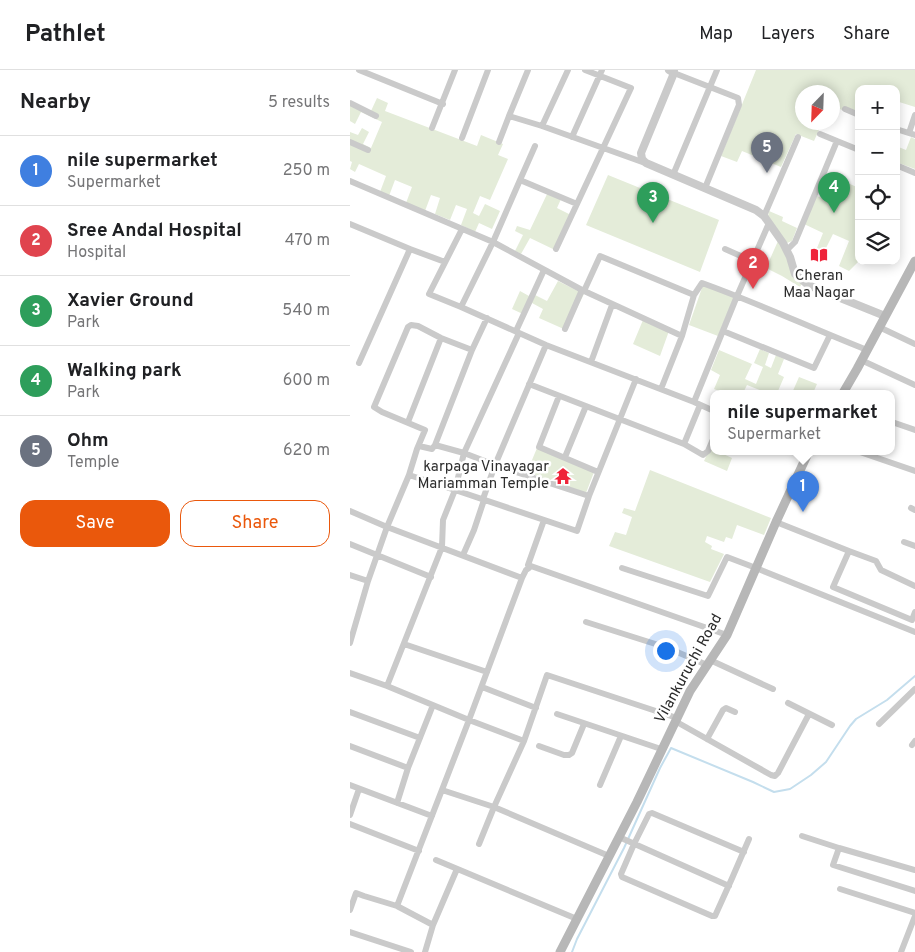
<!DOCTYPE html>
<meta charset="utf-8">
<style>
:root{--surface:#fff;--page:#f2f2f2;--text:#202124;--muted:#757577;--line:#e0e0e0;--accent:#ea580c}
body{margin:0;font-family:Overpass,sans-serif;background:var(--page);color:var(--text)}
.controls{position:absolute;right:15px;top:15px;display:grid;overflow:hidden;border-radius:10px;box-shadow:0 2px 12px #0003}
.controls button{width:45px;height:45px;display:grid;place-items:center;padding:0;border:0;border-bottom:1px solid var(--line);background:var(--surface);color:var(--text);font:25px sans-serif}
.compass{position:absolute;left:445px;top:15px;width:45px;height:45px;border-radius:50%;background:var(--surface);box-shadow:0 2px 12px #0003;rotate:203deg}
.you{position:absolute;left:315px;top:580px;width:18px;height:18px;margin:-12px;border:4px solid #fff;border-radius:50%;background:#1a73e8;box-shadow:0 0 0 8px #1a73e833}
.badge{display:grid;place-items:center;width:32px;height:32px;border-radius:50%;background:var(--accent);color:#fff;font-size:16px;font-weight:700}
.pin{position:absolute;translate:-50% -41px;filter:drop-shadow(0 1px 2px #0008)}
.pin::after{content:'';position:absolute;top:26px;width:18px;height:15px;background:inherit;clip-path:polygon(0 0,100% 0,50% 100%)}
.popup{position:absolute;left:360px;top:320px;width:185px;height:65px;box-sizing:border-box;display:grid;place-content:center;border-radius:10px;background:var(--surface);filter:drop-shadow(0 1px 4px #0005);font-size:16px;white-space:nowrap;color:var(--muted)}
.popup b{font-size:19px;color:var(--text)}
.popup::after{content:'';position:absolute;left:50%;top:100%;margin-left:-10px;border:10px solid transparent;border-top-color:var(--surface)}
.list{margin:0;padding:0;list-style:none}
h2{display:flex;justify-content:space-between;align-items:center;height:65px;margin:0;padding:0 20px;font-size:21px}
h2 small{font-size:16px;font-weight:400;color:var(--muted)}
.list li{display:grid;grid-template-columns:32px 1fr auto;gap:15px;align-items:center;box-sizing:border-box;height:70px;padding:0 20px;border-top:1px solid var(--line)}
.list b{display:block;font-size:19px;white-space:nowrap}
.list p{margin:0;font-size:16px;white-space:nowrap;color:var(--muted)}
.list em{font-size:16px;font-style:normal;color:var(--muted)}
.actions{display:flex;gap:10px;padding:15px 20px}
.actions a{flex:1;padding:11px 0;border:1px solid var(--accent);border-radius:15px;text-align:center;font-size:18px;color:var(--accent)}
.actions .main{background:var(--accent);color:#fff}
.icon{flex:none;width:28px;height:28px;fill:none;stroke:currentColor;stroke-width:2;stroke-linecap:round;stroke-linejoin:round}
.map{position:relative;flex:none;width:565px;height:882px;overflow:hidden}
header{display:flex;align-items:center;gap:30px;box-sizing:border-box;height:70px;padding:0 25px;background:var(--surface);border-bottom:1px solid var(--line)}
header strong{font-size:24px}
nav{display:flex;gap:28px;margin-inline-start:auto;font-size:18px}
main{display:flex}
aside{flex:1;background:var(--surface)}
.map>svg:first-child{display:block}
.green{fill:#e4ecd9}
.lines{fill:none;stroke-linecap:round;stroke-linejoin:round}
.stream{stroke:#c4deed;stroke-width:2}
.minor{stroke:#cacaca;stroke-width:6}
.tertiary{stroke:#cacaca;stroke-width:8}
.secondary{stroke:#b7b7b7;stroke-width:9}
.labels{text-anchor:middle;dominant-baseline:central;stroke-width:5;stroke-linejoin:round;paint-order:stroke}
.poi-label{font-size:15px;fill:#2d2d2d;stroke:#fff}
.street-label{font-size:15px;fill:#2d2d2d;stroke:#fff}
</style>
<header>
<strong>Pathlet</strong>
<nav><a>Map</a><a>Layers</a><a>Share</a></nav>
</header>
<main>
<aside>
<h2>Nearby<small>5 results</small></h2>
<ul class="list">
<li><span class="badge" style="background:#3f7fe0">1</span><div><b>nile supermarket</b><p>Supermarket</p></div><em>250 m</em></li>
<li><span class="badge" style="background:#e0444e">2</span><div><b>Sree Andal Hospital</b><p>Hospital</p></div><em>470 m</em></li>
<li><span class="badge" style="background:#2e9e5b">3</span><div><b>Xavier Ground</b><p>Park</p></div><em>540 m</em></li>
<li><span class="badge" style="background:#2e9e5b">4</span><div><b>Walking park</b><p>Park</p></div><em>600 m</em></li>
<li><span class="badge" style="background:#6b7280">5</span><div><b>Ohm</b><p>Temple</p></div><em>620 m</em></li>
</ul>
<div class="actions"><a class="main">Save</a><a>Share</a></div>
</aside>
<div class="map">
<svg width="565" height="882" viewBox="0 0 565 882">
<rect width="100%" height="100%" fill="#fff"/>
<path class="green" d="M406,0H565V37L546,31V19H509V42L492,40L483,36L482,22H452V52L472,53L464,71L446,64L431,97L392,81L387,92L371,86Z
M27,28L38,33L35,41L127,76L131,65L153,74L148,85L158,89L140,130L130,126L123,143L129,146L135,134L150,141L142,159L129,153L125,162L111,155L117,139L106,135L100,150L85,144L90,128L81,125L75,141L56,133L62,117L45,110L39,126L30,122L36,106L9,94L5,102L0,99L2,92L0,91V62L8,65L12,58L19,62L13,74L21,78L32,52L11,42L5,54L0,51V31L21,41Z
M561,67L565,69V99L546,92V76L556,80Z
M475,103L509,118V164L507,168L509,169V191L499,201L489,196L499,171L483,164L474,182L467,178L473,163L454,154L467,126L485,134L493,116L473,107Z
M258,105L369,150L350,202L236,155Z
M198,122L211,129L207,138L221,145L205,180L180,168L171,184L165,181L173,165L165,161L167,156L180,160Z
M419,141L433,147L432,151L447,158L442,171L437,173L418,146Z
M428,171L452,213L450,217L432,206L416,198Z
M208,211L234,224L216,260L189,248L193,239L182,233L175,245L162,239L170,221L179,226L181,223L197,231Z
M353,215L384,227L368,266L339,255Z
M293,250L319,261L310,286L283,274Z
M410,279L419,283L415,295L421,298L426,285L434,289L428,304L434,307L428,321L434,323H417L397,315L393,323H374L364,319L370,305L361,300L369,280L402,294L395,309L406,314L413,297L404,293Z
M449,307L467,314L463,323H442Z
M187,378L244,402L236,423L177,402Z
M360,378L382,388L377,401L354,391Z
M300,400L421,448L414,465L387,455L382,469L376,467L374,472L357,466L355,472L362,476L361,479L374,484L360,512L259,476L265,462L276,465L282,447L272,443L274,438L285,441Z"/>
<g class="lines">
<path class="stream" d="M222,882L227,869L274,778L310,698L321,678L403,712L424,722L440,719L461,705L476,692L500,656L506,649L537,630L565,606"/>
<path class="minor" d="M9,0L93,34
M325,0L324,3L388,28L389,35L355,118
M0,33L26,46
M495,39L509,45
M159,46L178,0
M192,56L218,0
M82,58L105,0
M546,59L565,65
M559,63L565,45
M470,64L487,71
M222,67L252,0
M112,68L138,0
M0,72L18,80
M149,72L159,46L192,56L295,93
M546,95L565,103
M323,105L367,0
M170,110L185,76
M0,111L143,172L232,220L332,266
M227,134L170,110L143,172L111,237L196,275L344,332L364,341
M414,146L448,67
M0,154L60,179L9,293
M60,179L95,192
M206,179L281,18L235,0
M375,179L402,191
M437,180L445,172L487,71L509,80
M234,221L250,186L344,225
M111,237L79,224L112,159
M137,248L122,280L85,375L114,383L145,395L239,426
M529,257L565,274
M215,259L232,220
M166,261L194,200
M373,261L464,298L480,265
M169,263L114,383L105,420L227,461L239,426L286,309
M511,290L565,315
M241,292L262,235
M179,314L334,374L350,335
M311,319L332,266L344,225L352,213C408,233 461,258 517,280
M209,326L189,377L248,402
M344,332L387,226L419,153
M58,352L91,268
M542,352L565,360
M334,374L353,385L358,381L364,367
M69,376L82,379L85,375
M507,381L565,401
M215,387L236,336
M59,405L67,379L75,360L32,342L24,337L58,257L61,255L68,256L91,268L122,280
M133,429L145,395L196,275
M561,438L565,440
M0,441L37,457L172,508L119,650L47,836L14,826L6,823L0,840
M426,452L499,481L483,517L562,550L565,542
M554,472L565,476
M0,474L81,507
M499,481L526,491L531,500L565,516
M113,485L124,460L134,430
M178,495L194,450
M272,498L358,526L377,487L406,498L565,562
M0,505L18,511
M172,508L176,500L179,498L178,495L377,565
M236,552L318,578L357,595
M0,573L18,511L37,457L59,405L105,420L93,450L92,477L37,616
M54,574L137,602
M360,590L423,619
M0,603L37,616L119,650L174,671L197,605L327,648
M132,617L186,638
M438,633L482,655
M0,642L70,668
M207,644L311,679
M325,651L421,705L425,706L428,703L459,644
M529,654L565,619
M357,669L373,640L376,638L385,642
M562,675L565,671
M0,676L58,698
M189,676L214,685H219L222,683L234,654
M0,715L82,746
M250,715L271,666
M92,720L144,737L259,786
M47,733L58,698L83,635
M0,745L9,719
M0,754L69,781
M452,766L489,778L565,800
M269,767L379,816
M129,774L144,737L174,671
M489,778L483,795L565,821
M394,782L302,743L299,744L284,774L271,804L272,807L362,846H365C377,820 388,795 399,769
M86,790L227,849
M490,819L565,843
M47,836L83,855L75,882
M83,855L107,799
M0,862L61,882
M551,882L565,846"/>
<path class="tertiary" d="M319,0L324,3L291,83L292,89L296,93L406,140L414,146L433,173L440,187L445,204L458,215L535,246"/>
<path class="secondary" d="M493,323L507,299L565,191
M210,882L287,732L340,621L377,565L426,452L459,381"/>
</g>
<defs>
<g id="library-bare" transform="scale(1.35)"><path d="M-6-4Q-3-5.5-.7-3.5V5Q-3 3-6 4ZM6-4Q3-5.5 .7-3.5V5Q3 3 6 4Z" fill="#ef243a" stroke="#fff" stroke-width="2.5" paint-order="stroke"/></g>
<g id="temple-bare" transform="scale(1.35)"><path d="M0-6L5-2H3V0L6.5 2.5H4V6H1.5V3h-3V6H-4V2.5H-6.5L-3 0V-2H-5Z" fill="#ef243a" stroke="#fff" stroke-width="2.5" paint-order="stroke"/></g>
</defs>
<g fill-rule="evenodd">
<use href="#library-bare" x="469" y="185"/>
<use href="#temple-bare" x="213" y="406"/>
</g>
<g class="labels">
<g class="poi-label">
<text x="469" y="206">Cheran<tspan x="469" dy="17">Maa Nagar</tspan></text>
<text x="199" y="397" text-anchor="end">karpaga Vinayagar<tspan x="199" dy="17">Mariamman Temple</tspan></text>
</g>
<g class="street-label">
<text transform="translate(339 599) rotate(-61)">Vilankuruchi Road</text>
</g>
</g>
</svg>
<div class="controls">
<button>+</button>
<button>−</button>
<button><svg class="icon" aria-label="locate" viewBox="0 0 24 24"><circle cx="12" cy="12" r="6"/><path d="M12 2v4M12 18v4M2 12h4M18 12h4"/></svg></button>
<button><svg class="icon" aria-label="layers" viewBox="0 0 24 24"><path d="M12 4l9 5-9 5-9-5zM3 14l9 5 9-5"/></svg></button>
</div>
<svg class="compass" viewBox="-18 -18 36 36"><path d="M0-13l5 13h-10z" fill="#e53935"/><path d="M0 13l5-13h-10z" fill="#757577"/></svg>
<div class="you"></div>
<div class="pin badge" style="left:453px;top:442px;background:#3f7fe0">1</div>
<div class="popup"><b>nile supermarket</b>Supermarket</div>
<div class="pin badge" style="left:403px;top:219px;background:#e0444e">2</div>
<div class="pin badge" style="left:303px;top:153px;background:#2e9e5b">3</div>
<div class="pin badge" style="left:484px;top:143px;background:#2e9e5b">4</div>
<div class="pin badge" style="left:417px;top:103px;background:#6b7280">5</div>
</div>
</main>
